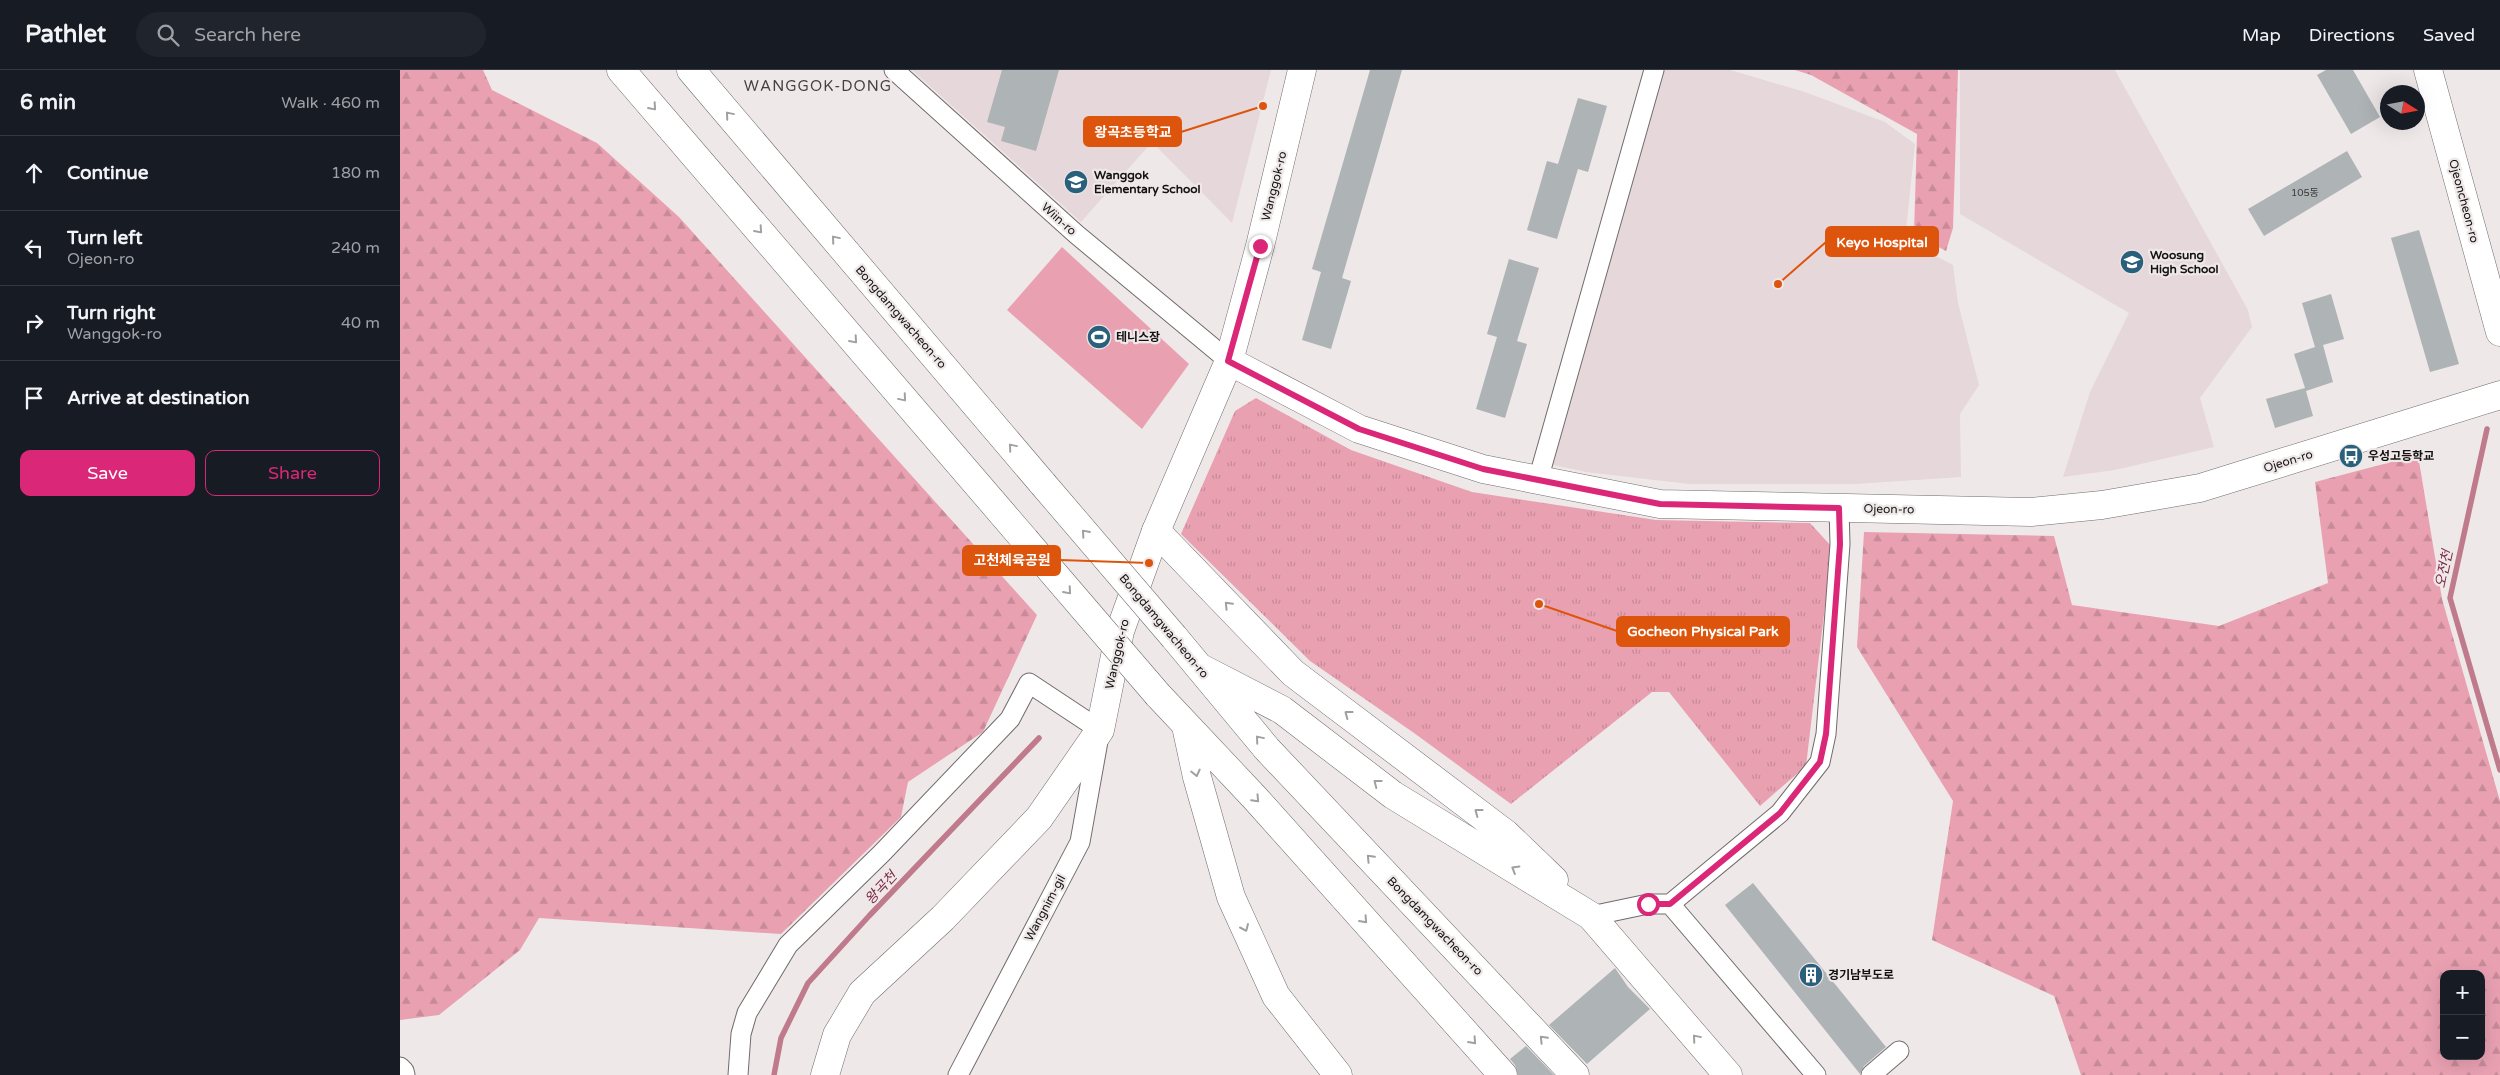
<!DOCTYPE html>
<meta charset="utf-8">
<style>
:root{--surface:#171b24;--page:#20242c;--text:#f1f3f6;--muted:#9ea1a6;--line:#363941;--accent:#db2777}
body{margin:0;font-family:"Varela Round","Noto Sans KR",sans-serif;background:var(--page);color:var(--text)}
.controls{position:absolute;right:15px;bottom:15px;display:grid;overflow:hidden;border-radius:10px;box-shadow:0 5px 20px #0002}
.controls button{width:45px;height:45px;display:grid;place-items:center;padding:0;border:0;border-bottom:1px solid var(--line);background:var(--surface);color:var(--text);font:25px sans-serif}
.compass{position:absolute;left:1980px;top:15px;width:45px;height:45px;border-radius:50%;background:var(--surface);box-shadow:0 5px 20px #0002;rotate:101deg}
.stop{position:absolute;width:15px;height:15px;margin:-11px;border:4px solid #db2777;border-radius:50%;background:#fff}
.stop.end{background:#db2777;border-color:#fff;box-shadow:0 1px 5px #0008}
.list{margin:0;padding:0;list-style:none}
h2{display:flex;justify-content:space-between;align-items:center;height:65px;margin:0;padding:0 20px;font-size:21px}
h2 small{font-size:16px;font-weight:400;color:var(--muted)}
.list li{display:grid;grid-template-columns:32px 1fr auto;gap:15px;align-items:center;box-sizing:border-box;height:75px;padding:0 20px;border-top:1px solid var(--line)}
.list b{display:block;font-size:19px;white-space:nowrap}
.list p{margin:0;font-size:16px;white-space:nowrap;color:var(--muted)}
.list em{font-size:16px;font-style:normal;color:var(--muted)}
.actions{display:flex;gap:10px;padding:15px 20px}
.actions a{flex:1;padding:11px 0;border:1px solid var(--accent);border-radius:10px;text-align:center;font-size:18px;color:var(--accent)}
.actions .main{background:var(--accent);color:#fff}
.icon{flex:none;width:28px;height:28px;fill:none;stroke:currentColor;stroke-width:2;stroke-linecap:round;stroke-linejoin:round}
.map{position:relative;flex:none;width:2100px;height:1005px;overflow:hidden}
header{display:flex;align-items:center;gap:30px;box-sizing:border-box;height:70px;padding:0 25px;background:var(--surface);border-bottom:1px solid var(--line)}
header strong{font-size:24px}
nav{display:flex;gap:28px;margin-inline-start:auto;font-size:18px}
.search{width:350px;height:45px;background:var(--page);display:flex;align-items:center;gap:12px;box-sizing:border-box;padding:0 18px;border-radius:28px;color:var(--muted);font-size:19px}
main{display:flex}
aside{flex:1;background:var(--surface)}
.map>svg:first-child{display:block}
.built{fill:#e5d7da}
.green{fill:#e9a1b2}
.forest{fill:url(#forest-firs);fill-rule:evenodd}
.park{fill:url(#park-tufts)}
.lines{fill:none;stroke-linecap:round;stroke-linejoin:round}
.stream{stroke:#bf7a8b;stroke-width:5.5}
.building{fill:#aeb3b6}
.street-casing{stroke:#716b6c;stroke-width:21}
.secondary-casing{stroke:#716b6c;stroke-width:29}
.highway-casing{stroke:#716b6c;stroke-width:29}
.street{stroke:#fff;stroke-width:19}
.secondary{stroke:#fff;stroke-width:28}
.highway{stroke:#fff;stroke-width:28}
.highway-bridge-casing{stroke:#716b6c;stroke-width:29;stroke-linecap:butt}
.highway-bridge{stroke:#fff;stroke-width:28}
.oneway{stroke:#a1a0a0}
.route{stroke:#db2777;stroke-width:6}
.labels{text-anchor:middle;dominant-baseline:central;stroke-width:4.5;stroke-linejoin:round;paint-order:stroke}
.number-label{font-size:10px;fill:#3a3a3b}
.poi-label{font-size:12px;font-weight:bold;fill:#141212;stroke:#efe8e9;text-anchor:start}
.street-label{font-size:12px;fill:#141212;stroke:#efe8e9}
.water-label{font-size:14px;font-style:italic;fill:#7d2945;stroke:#efe8e9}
.quarter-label{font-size:15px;letter-spacing:1px;fill:#454041;stroke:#efe8e9}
.leader{fill:none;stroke:#dd550c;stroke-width:2}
.callout-dot{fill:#dd550c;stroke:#efe8e9;stroke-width:2}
.callout{fill:#dd550c;stroke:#dd550c;stroke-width:2}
.callout-label{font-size:14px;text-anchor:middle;font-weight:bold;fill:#fff}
</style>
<header>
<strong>Pathlet</strong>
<div class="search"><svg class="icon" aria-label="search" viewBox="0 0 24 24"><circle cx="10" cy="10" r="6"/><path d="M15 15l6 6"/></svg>Search here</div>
<nav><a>Map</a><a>Directions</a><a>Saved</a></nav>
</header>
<main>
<aside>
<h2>6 min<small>Walk · 460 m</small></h2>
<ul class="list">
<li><svg class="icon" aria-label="ahead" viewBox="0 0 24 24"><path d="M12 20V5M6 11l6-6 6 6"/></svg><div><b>Continue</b></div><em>180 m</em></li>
<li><svg class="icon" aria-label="left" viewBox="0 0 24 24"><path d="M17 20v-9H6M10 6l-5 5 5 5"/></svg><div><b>Turn left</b><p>Ojeon-ro</p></div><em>240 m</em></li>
<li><svg class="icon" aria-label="right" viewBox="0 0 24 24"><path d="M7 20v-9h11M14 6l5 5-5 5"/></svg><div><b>Turn right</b><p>Wanggok-ro</p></div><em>40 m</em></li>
<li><svg class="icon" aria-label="arrive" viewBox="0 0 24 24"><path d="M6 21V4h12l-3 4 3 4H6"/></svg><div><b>Arrive at destination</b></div></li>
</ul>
<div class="actions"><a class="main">Save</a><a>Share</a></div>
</aside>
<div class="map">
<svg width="2100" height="1005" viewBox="0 0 2100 1005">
<defs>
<pattern id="forest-firs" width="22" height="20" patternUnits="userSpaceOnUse" patternTransform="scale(1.25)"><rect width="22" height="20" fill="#e9a1b2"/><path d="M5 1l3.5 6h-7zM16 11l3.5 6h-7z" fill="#c78a98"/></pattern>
<pattern id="park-tufts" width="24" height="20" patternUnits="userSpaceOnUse" patternTransform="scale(1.25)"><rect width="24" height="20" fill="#e9a1b2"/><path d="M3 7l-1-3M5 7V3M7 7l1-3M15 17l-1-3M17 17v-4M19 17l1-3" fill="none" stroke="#c78a98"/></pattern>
</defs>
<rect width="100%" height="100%" fill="#efe8e9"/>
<path class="built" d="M512,0H871L832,153L752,72L681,152Z
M1260,0H1330L1405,22L1485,52L1515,74L1505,170L1553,195L1558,233L1579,315L1560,344L1561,407L1456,414H1289L1186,402L1149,394Z
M1560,0H1715L1848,240L1852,257L1800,328L1814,377L1715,400L1663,407L1690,322L1729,243L1560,144Z"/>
<path class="green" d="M662,177L789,294L742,359L607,240Z"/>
<path class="forest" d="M0,0H83L92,20L197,73L279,147L637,545L583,662L508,712L501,747L381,864L139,848L120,880L39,945L0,950Z
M1395,0H1558L1553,158L1546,181L1514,164L1517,64L1411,5Z
M2018,385L2042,529L2100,731V1005H1681L1654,926L1532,870L1553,731L1457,577L1464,462L1654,466L1672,535L1819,556L1928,513L1915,412ZM2044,904H2081V986H2044Z"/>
<path class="park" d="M856,328L951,380L1072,422L1256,450L1410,453L1432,477L1406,696L1360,736L1269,622H1252L1111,734L1014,663L910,591L781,464L835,341Z"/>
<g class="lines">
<path class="stream" d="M2087,359L2050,528L2100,700
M374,1005L381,968L408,913L469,846L639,668"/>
</g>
<path class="building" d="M602,0H659L636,81L601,71L605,57L587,52Z
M970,0H1002L942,208L951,211L931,279L902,270L921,202L912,199Z
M1926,0H1953L1980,47L1951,64L1917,5Z
M1178,28L1207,36L1188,102L1178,99L1157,169L1127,160L1147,91L1158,94Z
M1947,81L1962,107L1864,166L1848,139Z
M2019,160L2059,294L2030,302L1991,168Z
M1109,189L1139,198L1117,271L1127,274L1105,348L1076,339L1097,267L1087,264Z
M1931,224L1944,269L1923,275L1933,312L1906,321L1913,346L1875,358L1866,329L1905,318L1894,284L1915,277L1902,233Z
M1353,813L1486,977L1464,996L1460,1004L1325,835Z
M1215,898L1228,917L1250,939L1187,994L1149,955Z
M1126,976L1154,1005H1118L1115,995L1110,989Z"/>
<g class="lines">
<g class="street-casing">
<path id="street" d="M494,0L676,164L829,291
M1138,410L1254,0
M1270,834L1380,743L1420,692L1426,664L1440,474L1439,438
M1191,846L1248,834H1270L1416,1005
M0,997L4,1001L5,1005
M338,1005L341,964L347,943L388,875L482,783L610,649L629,613L700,660L680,772L558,1005
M1471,1005L1499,981"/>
</g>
<g class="secondary-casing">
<path id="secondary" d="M2028,0L2100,262
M829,291L959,359L1083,399L1260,434L1631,442L1702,435L1800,418L2100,325
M425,1005L437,965L462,923L543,848L639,748L700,660L720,561L756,461L829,291L860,176L902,0"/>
</g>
<g class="highway-casing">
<path id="highway" d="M221,0L625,470
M291,0L643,414
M756,461L893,603L1106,764L1154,810
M774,567L867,679L1175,1005
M799,597L882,640L993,725L1191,846L1328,1005
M758,625L855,728L1103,1005
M786,656L797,707L831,827L876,926L938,1005"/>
</g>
<use href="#street" class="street"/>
<use href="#secondary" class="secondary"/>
<use href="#highway" class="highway"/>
<g class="highway-bridge-casing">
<path id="highway-bridge" d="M643,414L774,567
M625,470L758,625"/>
</g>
<use href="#highway-bridge" class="highway-bridge"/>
</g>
<defs><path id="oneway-chevron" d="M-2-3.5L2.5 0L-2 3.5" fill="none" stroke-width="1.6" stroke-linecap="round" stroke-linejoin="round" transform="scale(1.25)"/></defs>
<g class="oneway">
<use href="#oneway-chevron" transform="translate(253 37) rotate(49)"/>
<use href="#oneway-chevron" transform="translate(329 45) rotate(-130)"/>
<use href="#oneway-chevron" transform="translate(359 160) rotate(49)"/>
<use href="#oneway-chevron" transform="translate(435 169) rotate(-130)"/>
<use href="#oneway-chevron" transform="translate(454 270) rotate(49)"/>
<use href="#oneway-chevron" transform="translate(503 328) rotate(50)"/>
<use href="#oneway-chevron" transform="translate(612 377) rotate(-130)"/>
<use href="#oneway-chevron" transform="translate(685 463) rotate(-131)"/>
<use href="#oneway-chevron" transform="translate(668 521) rotate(49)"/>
<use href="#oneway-chevron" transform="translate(828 535) rotate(-134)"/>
<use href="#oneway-chevron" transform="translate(948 644) rotate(-143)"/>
<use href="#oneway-chevron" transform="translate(859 669) rotate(-130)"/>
<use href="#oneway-chevron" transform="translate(796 703) rotate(77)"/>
<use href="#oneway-chevron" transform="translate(977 713) rotate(-142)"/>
<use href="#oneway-chevron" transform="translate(856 729) rotate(47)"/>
<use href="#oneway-chevron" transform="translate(1078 742) rotate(-143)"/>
<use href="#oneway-chevron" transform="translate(970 788) rotate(-134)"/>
<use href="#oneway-chevron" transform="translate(1115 799) rotate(-149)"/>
<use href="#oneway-chevron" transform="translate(964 850) rotate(48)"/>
<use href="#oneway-chevron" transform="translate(845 858) rotate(66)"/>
<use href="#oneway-chevron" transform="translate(1296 968) rotate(-130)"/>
<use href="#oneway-chevron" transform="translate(1143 969) rotate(-134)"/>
<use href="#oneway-chevron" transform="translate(1073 971) rotate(48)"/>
</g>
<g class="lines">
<path class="route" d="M860,176L828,291L959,359L1083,399L1260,434L1439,438L1440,474L1426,664L1420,692L1380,743L1270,834H1248"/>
</g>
<defs>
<g id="school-disc" transform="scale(1.25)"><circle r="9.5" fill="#2a607b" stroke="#efe8e9"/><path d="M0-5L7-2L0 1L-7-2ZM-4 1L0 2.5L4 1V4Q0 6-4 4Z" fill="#fff"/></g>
<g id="stadium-disc" transform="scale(1.25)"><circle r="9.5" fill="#2a607b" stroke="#efe8e9"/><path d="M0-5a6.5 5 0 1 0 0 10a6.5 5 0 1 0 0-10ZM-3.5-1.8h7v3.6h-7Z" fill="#fff"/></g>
<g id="bus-disc" transform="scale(1.25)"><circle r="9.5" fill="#2a607b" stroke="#efe8e9"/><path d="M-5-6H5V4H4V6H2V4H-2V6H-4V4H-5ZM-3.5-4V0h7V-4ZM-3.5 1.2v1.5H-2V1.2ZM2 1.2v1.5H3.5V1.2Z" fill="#fff"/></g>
<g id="building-disc" transform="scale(1.25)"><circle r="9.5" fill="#2a607b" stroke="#efe8e9"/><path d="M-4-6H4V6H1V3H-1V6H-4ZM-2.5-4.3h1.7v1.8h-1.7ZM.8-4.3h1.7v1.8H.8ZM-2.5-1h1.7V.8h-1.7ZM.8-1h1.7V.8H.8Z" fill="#fff"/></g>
</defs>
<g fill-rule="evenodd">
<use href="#school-disc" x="676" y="112"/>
<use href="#school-disc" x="1732" y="192"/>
<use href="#stadium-disc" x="699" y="267"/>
<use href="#bus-disc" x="1951" y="386"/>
<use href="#building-disc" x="1411" y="905"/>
</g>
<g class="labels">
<g class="number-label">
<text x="1905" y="123">105동</text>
</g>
<g class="poi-label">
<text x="694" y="105">Wanggok<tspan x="694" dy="14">Elementary School</tspan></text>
<text x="1750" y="185">Woosung<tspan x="1750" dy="14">High School</tspan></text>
<text x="716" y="267">테니스장</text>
<text x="1968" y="386">우성고등학교</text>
<text x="1428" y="905">경기남부도로</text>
</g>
<g class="street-label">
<text transform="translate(874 116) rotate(-76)">Wanggok-ro</text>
<text transform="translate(2064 131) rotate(75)">Ojeoncheon-ro</text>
<text transform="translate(659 149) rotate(42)">Wiin-ro</text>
<text transform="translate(501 247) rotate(49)">Bongdamgwacheon-ro</text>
<text transform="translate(1888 391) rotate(-17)">Ojeon-ro</text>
<text transform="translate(1489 439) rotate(1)">Ojeon-ro</text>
<text transform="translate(764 556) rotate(50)">Bongdamgwacheon-ro</text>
<text transform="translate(717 584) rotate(-77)">Wanggok-ro</text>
<text transform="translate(645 838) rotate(-62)">Wangnim-gil</text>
<text transform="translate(1035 856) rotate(46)">Bongdamgwacheon-ro</text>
</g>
<g class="water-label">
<text transform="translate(2044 499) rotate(-78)">오전천</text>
<text transform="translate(481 818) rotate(-47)">왕곡천</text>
</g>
<g class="quarter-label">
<text x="418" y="16">WANGGOK-DONG</text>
</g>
</g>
<path class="leader" d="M863 36L781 62M1378 214L1426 172M749 493L660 490M1139 534L1217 561"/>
<g class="callout-dot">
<circle cx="863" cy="36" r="5"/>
<circle cx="1378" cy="214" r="5"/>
<circle cx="749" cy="493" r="5"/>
<circle cx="1139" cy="534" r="5"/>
</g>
<g class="callout">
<rect x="684" y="47" width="97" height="29" rx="5"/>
<rect x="1426" y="157" width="112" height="29" rx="5"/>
<rect x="563" y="476" width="97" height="29" rx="5"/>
<rect x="1217" y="547" width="172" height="29" rx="5"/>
</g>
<g class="callout-label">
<text x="733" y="67">왕곡초등학교</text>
<text x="1482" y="177">Keyo Hospital</text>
<text x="612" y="495">고천체육공원</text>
<text x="1303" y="566">Gocheon Physical Park</text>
</g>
</svg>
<div class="controls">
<button>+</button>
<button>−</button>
</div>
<svg class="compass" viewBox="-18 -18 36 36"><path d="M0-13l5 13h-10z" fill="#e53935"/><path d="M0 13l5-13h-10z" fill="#9ea1a6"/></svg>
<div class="stop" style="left:1248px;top:834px"></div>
<div class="stop end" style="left:860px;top:176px"></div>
</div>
</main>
